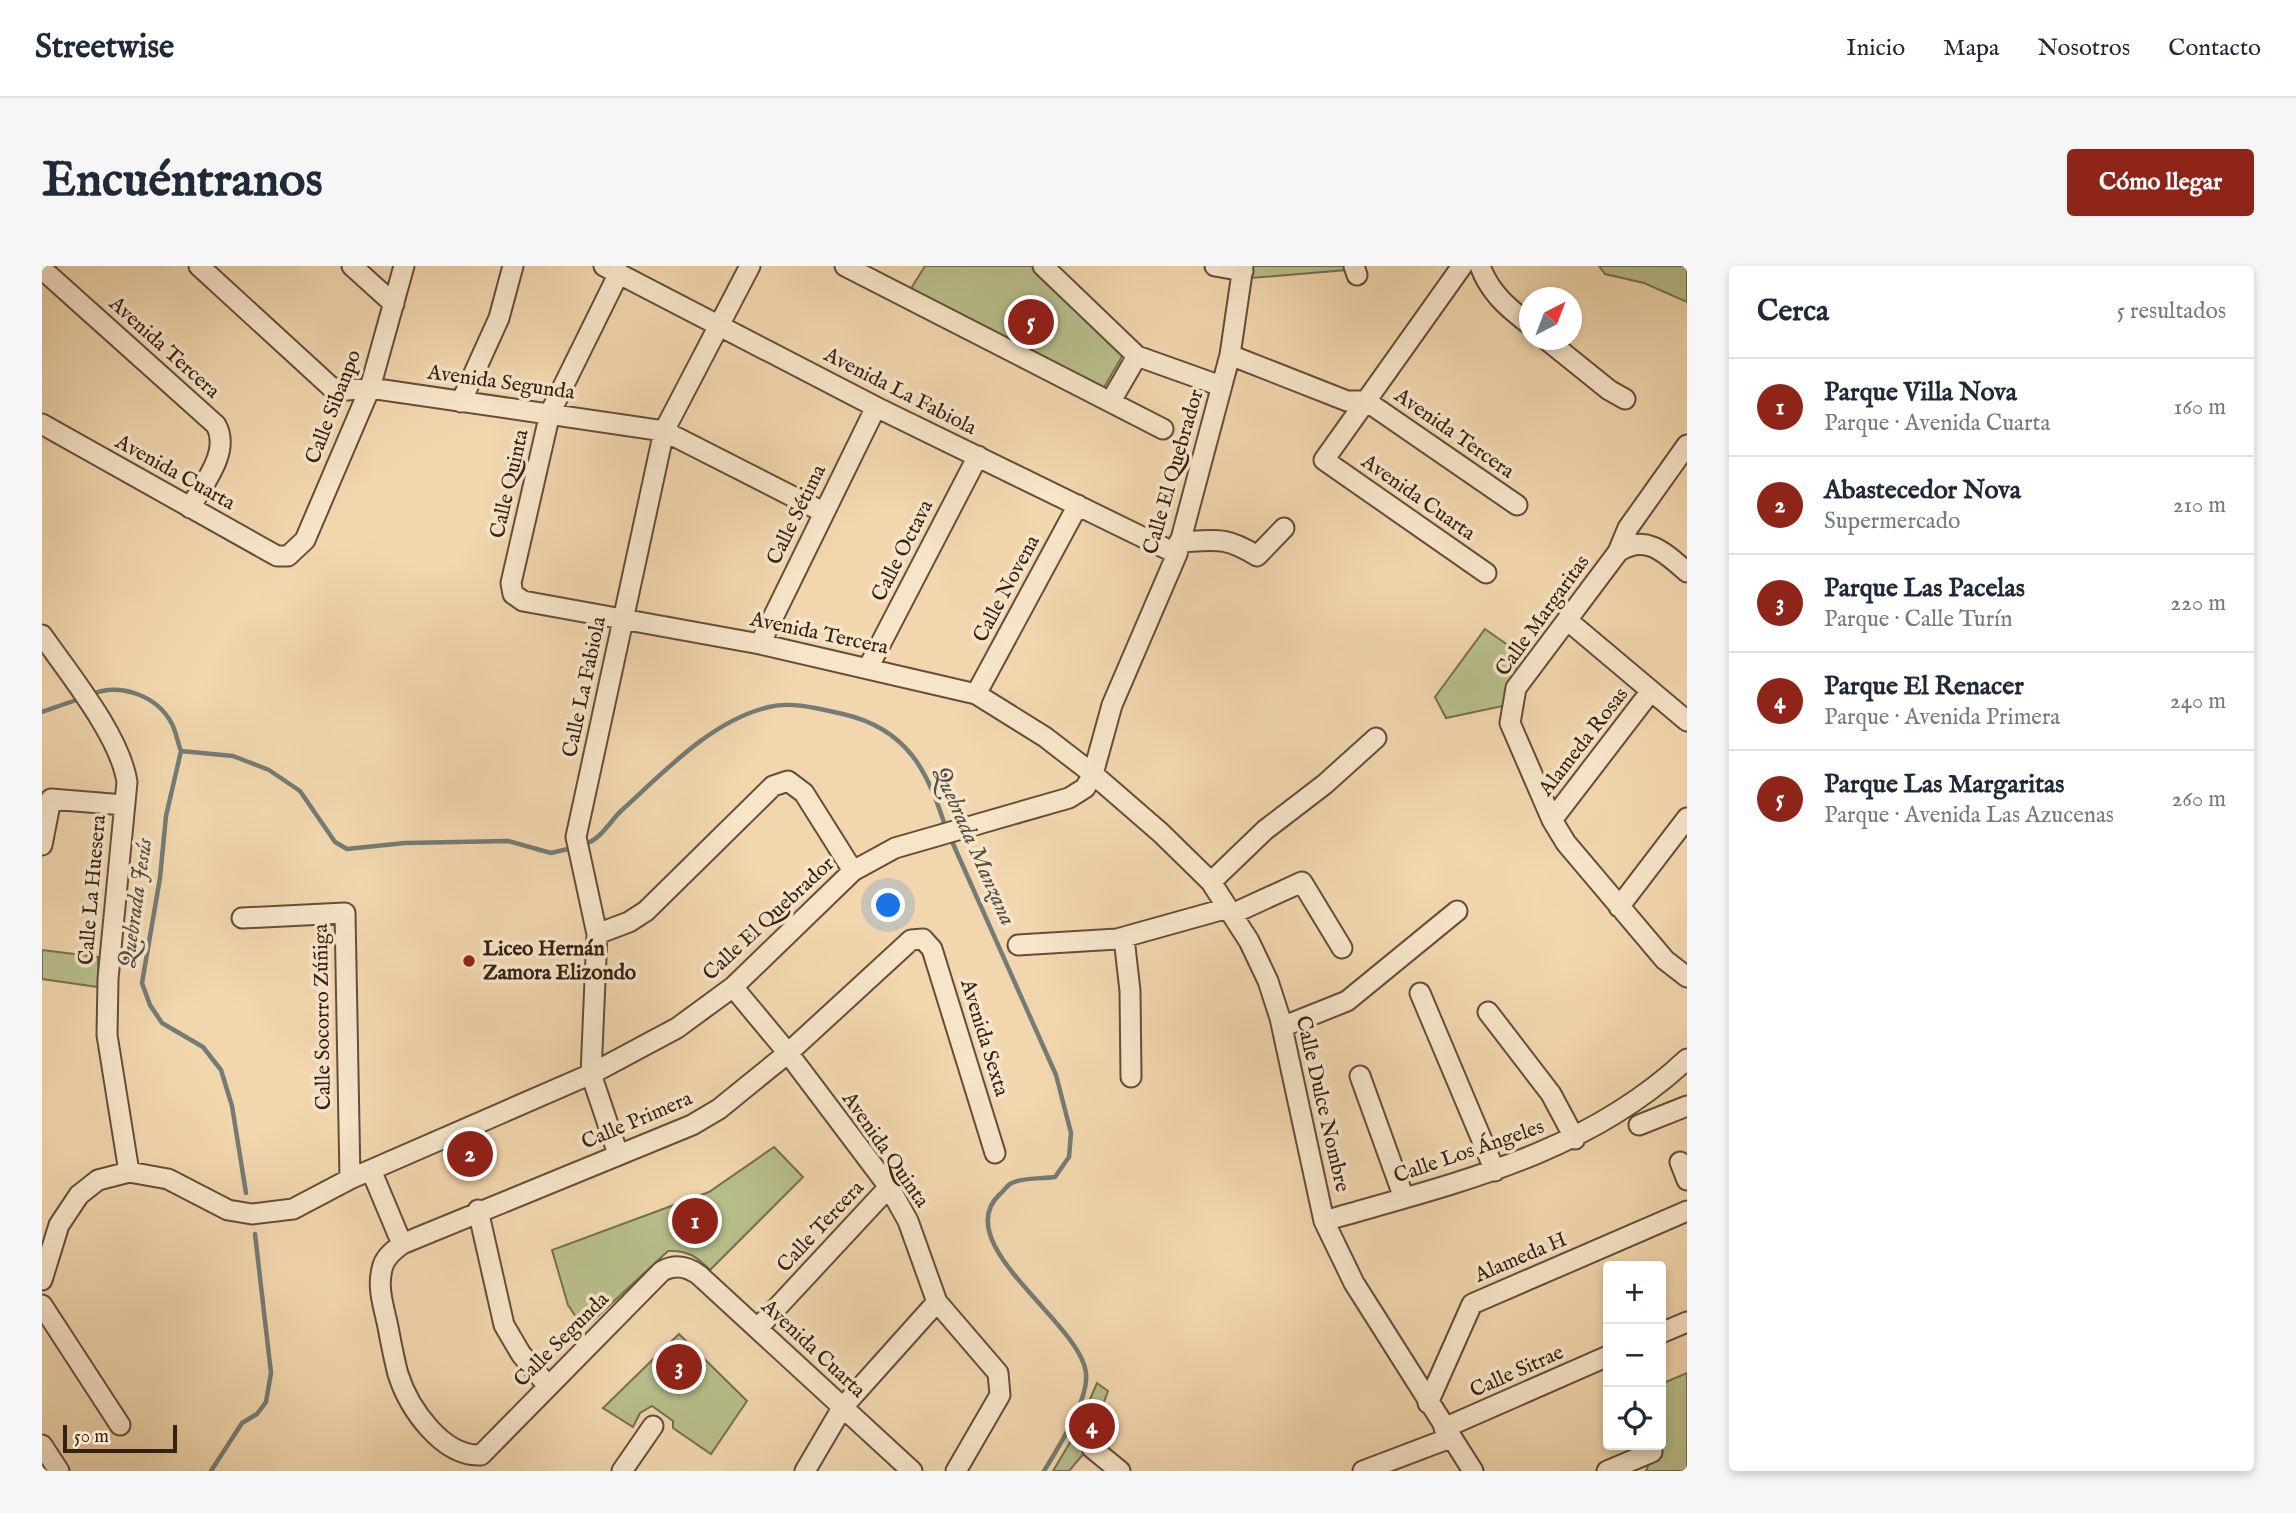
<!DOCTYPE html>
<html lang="es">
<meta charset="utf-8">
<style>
:root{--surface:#fff;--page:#f6f6f7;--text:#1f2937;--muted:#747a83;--line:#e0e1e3;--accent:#8f2418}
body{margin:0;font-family:"IM FELL English",serif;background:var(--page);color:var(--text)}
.controls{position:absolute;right:21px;bottom:21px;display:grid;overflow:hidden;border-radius:7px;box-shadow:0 4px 10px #0003}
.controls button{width:63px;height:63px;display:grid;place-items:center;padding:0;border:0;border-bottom:2px solid var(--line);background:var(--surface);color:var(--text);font:35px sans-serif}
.compass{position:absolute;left:1477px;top:21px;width:63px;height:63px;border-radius:50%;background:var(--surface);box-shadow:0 4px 10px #0003;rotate:42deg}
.scale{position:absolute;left:21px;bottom:18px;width:114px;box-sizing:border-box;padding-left:7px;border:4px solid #352115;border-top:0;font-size:19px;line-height:24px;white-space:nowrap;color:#352115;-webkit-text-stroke:5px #f7e5ca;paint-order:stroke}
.you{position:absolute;left:847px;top:640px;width:24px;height:24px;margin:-18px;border:5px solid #fff;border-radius:50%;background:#1a73e8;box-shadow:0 0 0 10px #1a73e833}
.badge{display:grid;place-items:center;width:46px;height:46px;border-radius:50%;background:var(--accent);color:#fff;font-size:23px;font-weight:700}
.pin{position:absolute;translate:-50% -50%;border:4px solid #fff;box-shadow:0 2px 7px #0006}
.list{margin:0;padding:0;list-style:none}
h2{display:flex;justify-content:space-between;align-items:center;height:91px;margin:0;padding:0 28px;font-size:30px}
h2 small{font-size:23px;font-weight:400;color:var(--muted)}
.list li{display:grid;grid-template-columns:46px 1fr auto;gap:21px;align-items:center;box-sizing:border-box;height:98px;padding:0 28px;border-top:2px solid var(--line)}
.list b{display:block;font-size:26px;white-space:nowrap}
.list p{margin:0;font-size:23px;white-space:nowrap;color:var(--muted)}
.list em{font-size:23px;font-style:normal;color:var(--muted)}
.icon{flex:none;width:38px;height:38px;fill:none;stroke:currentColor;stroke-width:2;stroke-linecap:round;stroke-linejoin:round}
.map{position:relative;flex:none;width:1645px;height:1205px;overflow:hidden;border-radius:7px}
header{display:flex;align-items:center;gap:42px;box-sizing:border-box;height:98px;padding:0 35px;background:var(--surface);border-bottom:2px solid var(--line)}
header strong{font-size:33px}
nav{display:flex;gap:38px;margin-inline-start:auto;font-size:24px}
.intro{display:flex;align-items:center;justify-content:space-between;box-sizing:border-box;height:168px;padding:0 42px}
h1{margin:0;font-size:49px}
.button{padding:18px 32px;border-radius:7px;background:var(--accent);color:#fff;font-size:24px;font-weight:700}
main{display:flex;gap:42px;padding:0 42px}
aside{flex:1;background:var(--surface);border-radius:7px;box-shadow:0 4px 10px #0003}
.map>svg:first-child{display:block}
.green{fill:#b8bf8c;stroke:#767050;stroke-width:2}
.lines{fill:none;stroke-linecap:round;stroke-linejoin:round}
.stream{stroke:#757b76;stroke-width:4.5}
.minor-casing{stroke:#644e3b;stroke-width:23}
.minor{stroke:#f7e5ca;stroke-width:19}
.poi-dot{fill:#8f2418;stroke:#f7e5ca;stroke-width:2.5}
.labels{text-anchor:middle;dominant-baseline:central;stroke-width:7;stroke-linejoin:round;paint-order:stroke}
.street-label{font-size:21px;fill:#352115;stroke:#f7e5ca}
.poi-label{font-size:21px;font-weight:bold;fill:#352115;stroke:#f7e5ca;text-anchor:start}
.water-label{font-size:23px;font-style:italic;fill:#554e45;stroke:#f7e5ca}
</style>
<header>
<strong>Streetwise</strong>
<nav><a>Inicio</a><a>Mapa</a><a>Nosotros</a><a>Contacto</a></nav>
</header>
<div class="intro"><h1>Encuéntranos</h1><a class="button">Cómo llegar</a></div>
<main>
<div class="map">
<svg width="1645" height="1205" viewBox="0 0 1645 1205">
<rect width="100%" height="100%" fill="#f2d7ae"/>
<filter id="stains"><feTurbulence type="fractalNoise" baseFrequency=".00286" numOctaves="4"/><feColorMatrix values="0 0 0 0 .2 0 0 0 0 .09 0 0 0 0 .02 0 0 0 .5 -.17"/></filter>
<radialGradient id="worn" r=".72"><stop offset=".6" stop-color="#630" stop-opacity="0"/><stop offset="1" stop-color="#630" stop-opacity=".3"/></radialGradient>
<path class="green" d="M883,0H990L1081,89L1061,123L868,24Z
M1210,0H1303L1304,4L1209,12Z
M1557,0H1645V36L1602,17L1563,8Z
M1443,363L1487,394L1465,424L1461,440L1404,452L1393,431Z
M0,684L56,691V721L0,713Z
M732,881L761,911L668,1004C655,991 646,984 626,985L542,1063L526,1039L510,984L667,926Z
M637,1068L705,1135L669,1188L631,1162V1155L610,1140L598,1147L591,1161L561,1142Z
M1645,1107V1205H1604L1614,1179H1619V1118Z
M1055,1117L1066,1125L1060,1141L1071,1153L1027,1205H1011L1033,1168Z"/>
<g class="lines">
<path class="stream" d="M48,429C77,416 115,429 130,458C134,466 136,477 139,485
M0,446L40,432
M139,485L191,490L227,504L258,525L293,576L305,583L363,577L466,575L509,587L530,582
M139,485L124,550L118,612L100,717L108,739L120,757L161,781L179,804L190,840L204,927
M908,571L1014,809L1029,867L1027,891L1013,911C1001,913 981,911 970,917C966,918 962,925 958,928C905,977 1039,1057 1044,1107C1047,1134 1016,1182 1002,1205
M542,578C559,574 567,556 580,544C622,506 670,454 727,441C750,435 778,443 801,448C865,463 886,504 904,563
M169,1205L200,1157L215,1148L224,1136L229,1107L213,968"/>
<g class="minor-casing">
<path id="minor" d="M157,0L289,121L305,124L328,122L622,165L781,246
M310,0L352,38
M562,0L834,141L1135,288
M803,0L1121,163
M1001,0L1095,90L1179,120
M1173,0L1201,5
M1312,0L1315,9
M1438,0C1448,27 1465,41 1488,59
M0,3L174,159C189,186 161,218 148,242
M577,7L508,147L469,317L471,328L481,335L718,378L934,428L1003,471L1051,508L1119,567L1169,616L1207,675L1226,715L1238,752L1282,955L1312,1017L1431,1205
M1505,74L1567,124L1583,133
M1188,89L1305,135H1324L1420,0
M1069,135L1095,90
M419,136L457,52L471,0
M0,158L235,290H246L263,274L328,122L362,0
M1645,179L1586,262L1576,286L1474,422L1468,457L1510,554L1524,577L1623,694L1645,711
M1137,276C1174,274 1183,270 1215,290L1242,262
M1576,286C1604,267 1623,287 1645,306
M1444,307L1282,194L1324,135L1475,239
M1525,354L1645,455
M0,369C28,409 78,470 85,516L66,713L65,769L87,906
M718,378L834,141
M826,402L936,190
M934,428L1036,239
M1510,554L1609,425
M0,579L9,533L82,539
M1169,616L1223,564L1283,518L1334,472
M1577,641L1645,552
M1190,648L1260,616L1300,682
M200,652L303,647L308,913
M555,668L587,656L604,645L731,520L746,515L762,527L811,605
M1082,672L1088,725L1089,811
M976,679L1075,673L1186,642
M691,721L746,787L847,921L866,955L895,1036L956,1107L958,1129L914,1205
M1378,727L1453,905
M1446,746L1509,828L1533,873
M1240,761L1305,735L1415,645
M1318,810L1362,932
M1597,859L1645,840
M576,888L549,808L555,668L534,571L622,165L708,0
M1638,896L1645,914
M329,904L360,978C351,985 342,992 340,1003C335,1023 342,1041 346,1061C349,1077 352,1093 356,1108C367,1143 401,1191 439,1189L620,1005C633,998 645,1000 657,1009L870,1205
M436,944L462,1059L479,1088L506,1120
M1282,955C1413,917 1543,889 1645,793
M360,978L650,859L677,843L746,787L869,674L881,673L890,683L953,887
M0,1014L17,959L37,929L56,914L87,906L126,913L186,944L210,948L251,943L308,913L549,808L635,762L691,721L811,605L853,582L1027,532L1043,522L1051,508L1070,439L1135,288L1188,89L1201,0
M0,1039L78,1159
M716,1062L847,921
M1619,1067L1645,1056
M1386,1137L1430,1038L1645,945
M1402,1162L1566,1090
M0,1179L17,1205
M1050,1182L1078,1205
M580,1205L611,1160
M763,1205L800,1142L895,1036
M1321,1205L1408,1172
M1565,1205L1610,1186"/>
</g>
<use href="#minor" class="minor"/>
</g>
<circle class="poi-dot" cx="427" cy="695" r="7"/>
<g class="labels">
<g class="street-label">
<text transform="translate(122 82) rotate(42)">Avenida Tercera</text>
<text transform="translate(459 117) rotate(8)">Avenida Segunda</text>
<text transform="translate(858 126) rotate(27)">Avenida La Fabiola</text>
<text transform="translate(292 141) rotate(-69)">Calle Sibanpo</text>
<text transform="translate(1412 168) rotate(35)">Avenida Tercera</text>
<text transform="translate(1132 206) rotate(-74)">Calle El Quebrador</text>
<text transform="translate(133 207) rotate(29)">Avenida Cuarta</text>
<text transform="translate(468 218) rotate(-77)">Calle Quinta</text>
<text transform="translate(1376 232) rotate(35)">Avenida Cuarta</text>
<text transform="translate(755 249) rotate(-64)">Calle Sétima</text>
<text transform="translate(861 285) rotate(-63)">Calle Octava</text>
<text transform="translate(965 323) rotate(-62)">Calle Novena</text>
<text transform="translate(1501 350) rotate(-54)">Calle Margaritas</text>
<text transform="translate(777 368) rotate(12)">Avenida Tercera</text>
<text transform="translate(543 421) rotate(-78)">Calle La Fabiola</text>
<text transform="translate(1542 476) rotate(-52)">Alameda Rosas</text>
<text transform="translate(51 624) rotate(-85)">Calle La Huesera</text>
<text transform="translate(727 653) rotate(-43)">Calle El Quebrador</text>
<text transform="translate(281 751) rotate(-91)">Calle Socorro Zúñiga</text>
<text transform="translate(942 772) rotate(73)">Avenida Sexta</text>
<text transform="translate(1280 838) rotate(77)">Calle Dulce Nombre</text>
<text transform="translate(595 855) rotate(-23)">Calle Primera</text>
<text transform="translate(843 884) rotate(55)">Avenida Quinta</text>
<text transform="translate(1427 886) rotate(-19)">Calle Los Ángeles</text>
<text transform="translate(779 961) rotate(-47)">Calle Tercera</text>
<text transform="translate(1479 992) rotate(-23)">Alameda H</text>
<text transform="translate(520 1074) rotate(-45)">Calle Segunda</text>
<text transform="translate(771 1083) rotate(43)">Avenida Cuarta</text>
<text transform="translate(1475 1106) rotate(-24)">Calle Sitrae</text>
</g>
<g class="poi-label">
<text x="441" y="683">Liceo Hernán<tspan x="441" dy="24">Zamora Elizondo</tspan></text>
</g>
<g class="water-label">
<text transform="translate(932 580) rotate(66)">Quebrada Manzana</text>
<text transform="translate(94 637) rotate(-82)">Quebrada Jesús</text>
</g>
</g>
<rect width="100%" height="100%" filter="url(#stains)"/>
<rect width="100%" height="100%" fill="url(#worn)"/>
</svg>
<div class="controls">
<button>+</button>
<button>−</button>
<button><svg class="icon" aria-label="locate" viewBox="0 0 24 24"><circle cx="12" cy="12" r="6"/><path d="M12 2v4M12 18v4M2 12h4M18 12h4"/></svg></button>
</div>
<svg class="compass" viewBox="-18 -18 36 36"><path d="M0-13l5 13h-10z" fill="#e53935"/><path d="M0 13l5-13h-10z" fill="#747a83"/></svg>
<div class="scale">50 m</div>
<div class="you"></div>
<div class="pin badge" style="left:653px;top:955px">1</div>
<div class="pin badge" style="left:428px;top:888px">2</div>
<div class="pin badge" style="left:637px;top:1101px">3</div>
<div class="pin badge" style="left:1050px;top:1160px">4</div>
<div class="pin badge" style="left:989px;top:56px">5</div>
</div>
<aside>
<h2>Cerca<small>5 resultados</small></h2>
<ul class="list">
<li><span class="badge">1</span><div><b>Parque Villa Nova</b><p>Parque · Avenida Cuarta</p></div><em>160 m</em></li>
<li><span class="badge">2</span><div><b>Abastecedor Nova</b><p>Supermercado</p></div><em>210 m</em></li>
<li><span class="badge">3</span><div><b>Parque Las Pacelas</b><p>Parque · Calle Turín</p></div><em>220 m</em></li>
<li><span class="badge">4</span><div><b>Parque El Renacer</b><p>Parque · Avenida Primera</p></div><em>240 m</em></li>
<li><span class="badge">5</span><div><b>Parque Las Margaritas</b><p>Parque · Avenida Las Azucenas</p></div><em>260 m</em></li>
</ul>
</aside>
</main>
